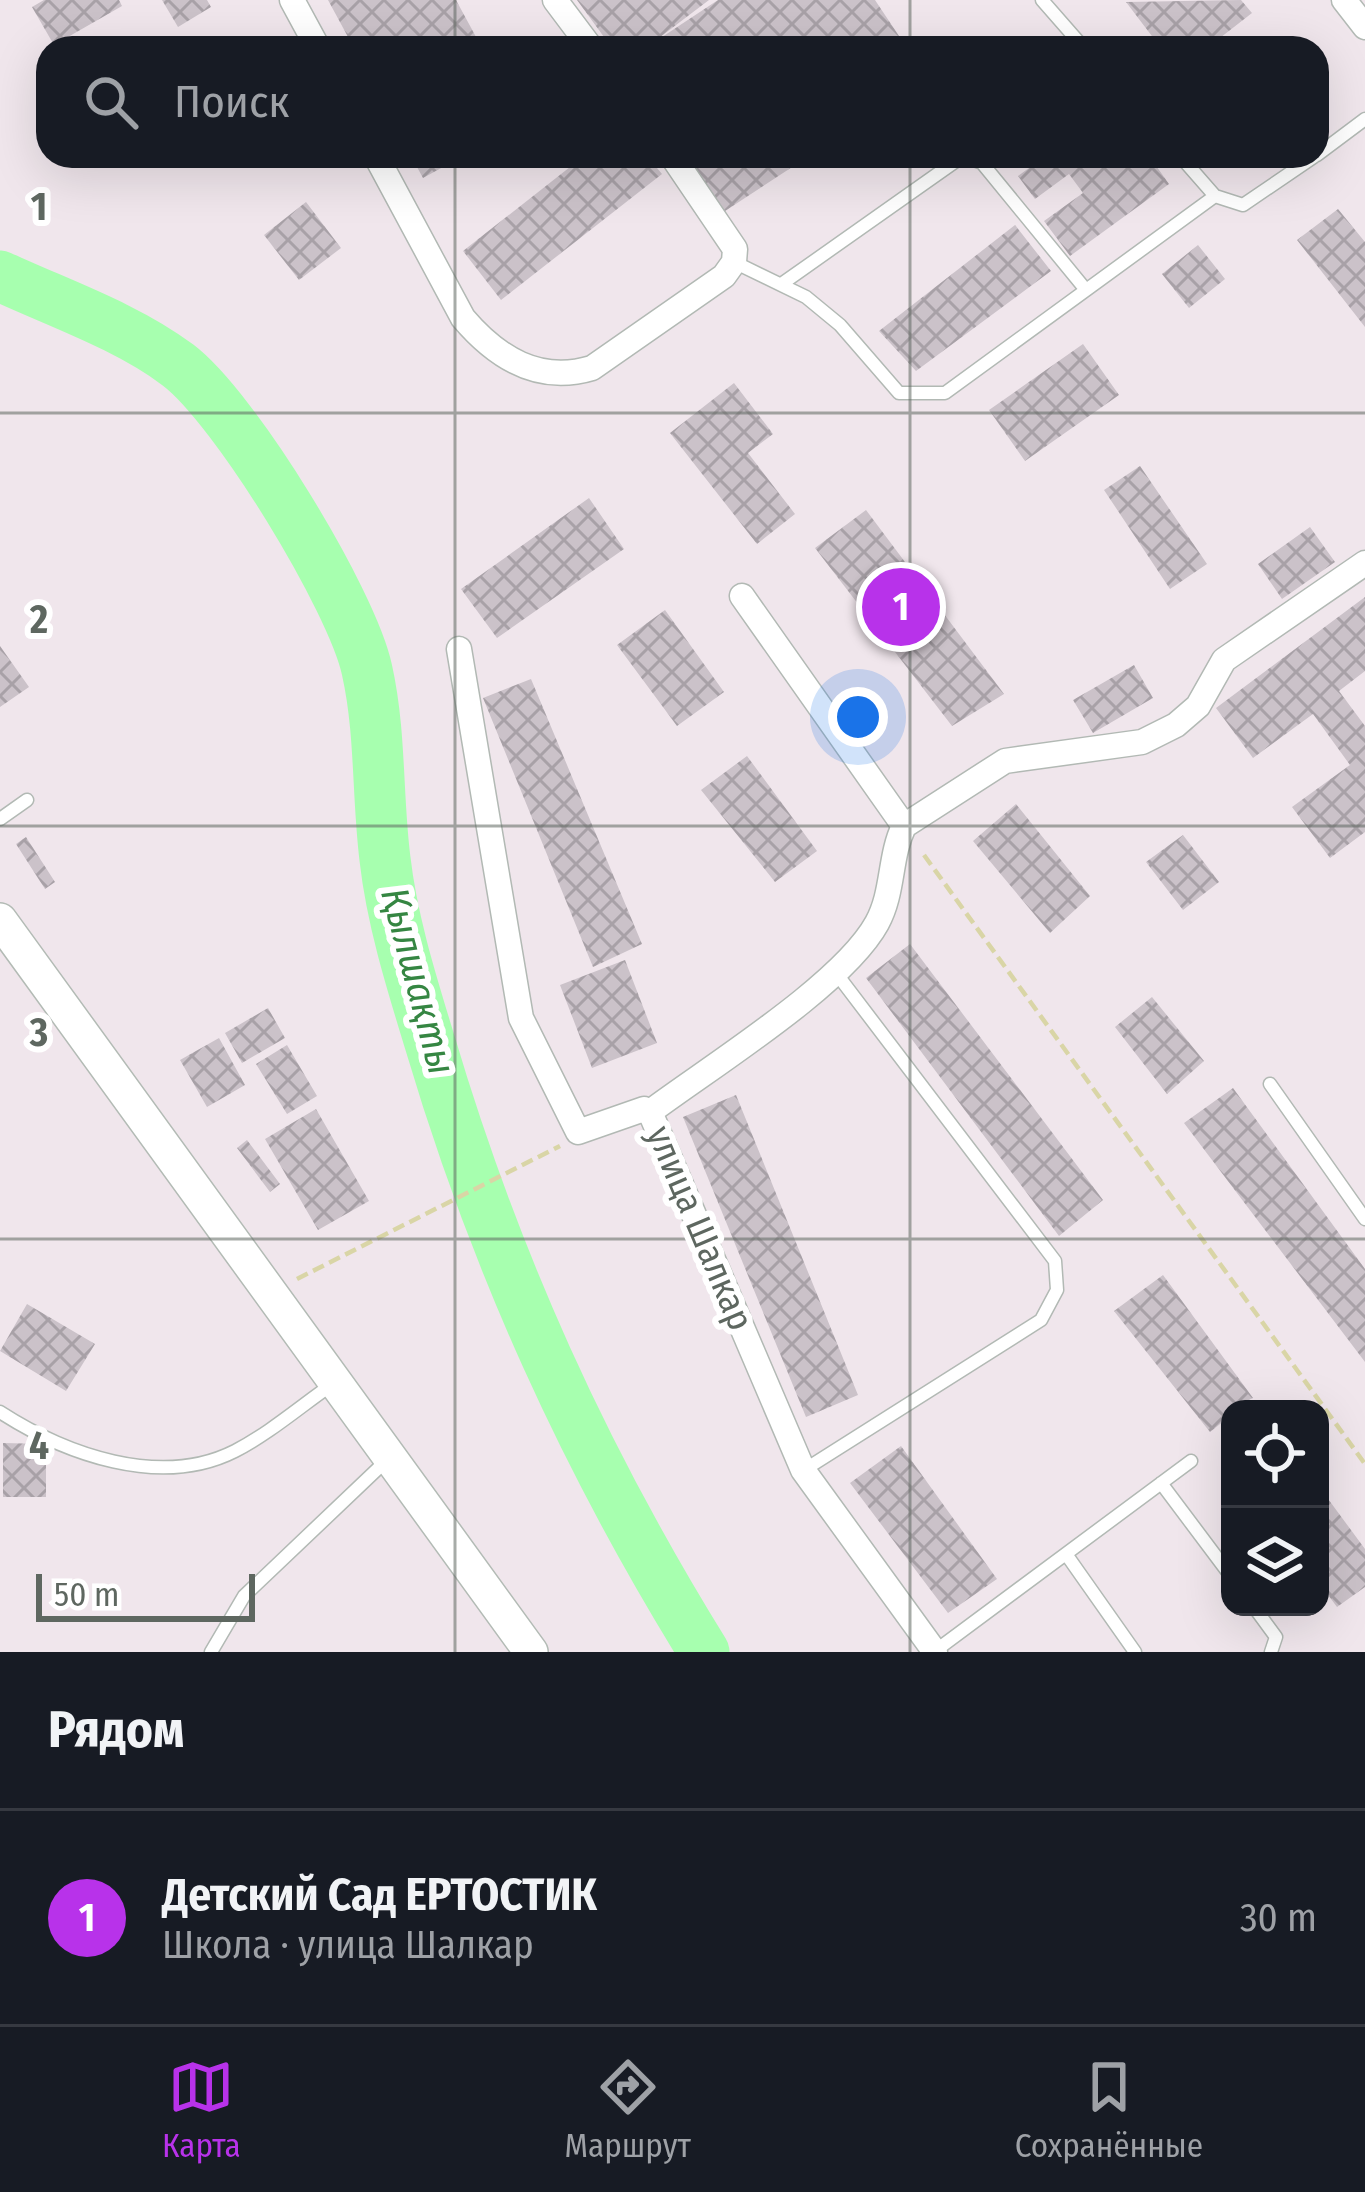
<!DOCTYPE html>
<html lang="ru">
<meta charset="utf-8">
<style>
:root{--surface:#171b24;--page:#20242c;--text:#f1f3f6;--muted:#9ea1a6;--line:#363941;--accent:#b832ea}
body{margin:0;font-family:"Fira Sans Condensed",sans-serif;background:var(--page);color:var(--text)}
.controls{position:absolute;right:36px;bottom:36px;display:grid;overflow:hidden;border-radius:24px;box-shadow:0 12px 48px #0002}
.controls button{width:108px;height:108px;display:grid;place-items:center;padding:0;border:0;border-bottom:3px solid var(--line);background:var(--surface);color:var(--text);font:60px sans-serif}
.scale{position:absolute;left:36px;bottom:30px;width:219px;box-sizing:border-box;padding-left:12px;border:6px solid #5e6760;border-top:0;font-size:33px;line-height:42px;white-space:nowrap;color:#5e6760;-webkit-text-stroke:9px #fff;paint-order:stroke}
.you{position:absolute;left:858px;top:717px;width:42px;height:42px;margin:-30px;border:9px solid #fff;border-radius:50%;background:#1a73e8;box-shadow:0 0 0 18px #1a73e833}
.badge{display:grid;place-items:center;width:78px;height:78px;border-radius:50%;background:var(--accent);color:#fff;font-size:39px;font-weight:700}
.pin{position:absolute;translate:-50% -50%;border:6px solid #fff;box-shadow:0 3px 12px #0006}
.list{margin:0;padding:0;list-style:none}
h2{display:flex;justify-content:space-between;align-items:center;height:156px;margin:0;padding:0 48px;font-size:51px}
h2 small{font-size:39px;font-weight:400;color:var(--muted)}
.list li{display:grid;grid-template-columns:78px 1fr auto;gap:36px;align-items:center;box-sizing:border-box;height:216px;padding:0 48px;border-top:3px solid var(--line)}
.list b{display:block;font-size:45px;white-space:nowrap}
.list p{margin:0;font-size:39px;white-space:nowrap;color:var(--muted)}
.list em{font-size:39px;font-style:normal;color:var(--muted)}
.icon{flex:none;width:66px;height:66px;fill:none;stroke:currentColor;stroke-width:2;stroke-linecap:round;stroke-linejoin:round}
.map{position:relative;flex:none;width:1365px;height:1652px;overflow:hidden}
.search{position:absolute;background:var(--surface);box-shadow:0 12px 48px #0002;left:36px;right:36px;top:36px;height:132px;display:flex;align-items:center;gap:30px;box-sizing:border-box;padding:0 42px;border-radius:36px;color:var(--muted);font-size:45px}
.sheet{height:372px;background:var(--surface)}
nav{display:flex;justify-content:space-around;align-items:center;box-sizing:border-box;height:168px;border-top:3px solid var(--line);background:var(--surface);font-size:33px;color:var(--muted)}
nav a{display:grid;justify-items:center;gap:6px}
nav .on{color:var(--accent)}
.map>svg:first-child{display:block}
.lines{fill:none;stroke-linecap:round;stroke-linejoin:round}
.river{stroke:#a7ffaf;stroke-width:51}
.building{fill:url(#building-cross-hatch)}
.lane-casing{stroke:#b2b9b4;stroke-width:15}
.street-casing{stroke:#b2b9b4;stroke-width:27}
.secondary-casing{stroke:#b3bbb5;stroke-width:36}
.path{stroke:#d9d5a6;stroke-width:4.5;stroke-dasharray:12 6;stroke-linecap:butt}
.lane{stroke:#fff;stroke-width:12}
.street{stroke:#fff;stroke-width:24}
.secondary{stroke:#fff;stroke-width:33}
.grid{fill:none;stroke:#5e6760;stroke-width:3;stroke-opacity:0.55}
.labels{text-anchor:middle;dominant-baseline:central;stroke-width:12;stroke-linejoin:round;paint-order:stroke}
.street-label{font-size:36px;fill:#5e6760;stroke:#fff}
.water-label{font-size:39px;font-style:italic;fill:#358642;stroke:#fff}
.grid-label{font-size:39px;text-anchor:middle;font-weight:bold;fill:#5e6760;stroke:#fff;stroke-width:12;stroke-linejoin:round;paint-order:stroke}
</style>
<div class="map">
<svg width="1365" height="1652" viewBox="0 0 1365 1652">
<defs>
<pattern id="building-cross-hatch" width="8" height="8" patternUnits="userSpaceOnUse" patternTransform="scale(3)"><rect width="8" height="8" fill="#cbc2c9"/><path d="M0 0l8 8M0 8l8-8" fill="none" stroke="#a8a1a7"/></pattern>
</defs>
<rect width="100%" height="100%" fill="#f0e6ec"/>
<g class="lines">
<path class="river" d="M0,276C58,303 126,326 178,365C235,408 352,600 367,670C381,733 377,795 385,859C392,921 412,984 430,1043C495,1262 584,1458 704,1652"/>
</g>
<path class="building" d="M44,0H119L122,6L54,45L32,7Z
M162,0H207L211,7L178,27Z
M328,0H456L482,48H354Z
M577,0H709L647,47L718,0H875L907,48H612Z
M1241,0L1252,13L1207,48H1161L1126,2Z
M411,156H463L423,178Z
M584,156H647L662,174L501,300L463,251Z
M684,156H809L722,213Z
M1038,156H1149L1169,184L1070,256L1044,221L1083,193L1069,174L1035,199L1018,176L1040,160Z
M306,202L341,248L299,280L264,235Z
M1338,209L1365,242V327L1297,240Z
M1015,225L1051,271L916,371L879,331Z
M1198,245L1225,279L1189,308L1162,274Z
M1083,344L1119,395L1025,461L989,410Z
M734,383L773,434L748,453L795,514L757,544L670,433Z
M1140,466L1207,564L1170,589L1104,490Z
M589,498L624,549L497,638L461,589Z
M866,510L1004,694L952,726L815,548Z
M1310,527L1335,562L1282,599L1258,564Z
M1365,597V671L1339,691L1365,726V832L1330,858L1292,807L1350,765L1313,714L1253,758L1216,708Z
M665,610L724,692L677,726L617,645Z
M0,646L29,687L0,707Z
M1134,665L1153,698L1093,733L1073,700Z
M531,679L642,944L593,967L483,698Z
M747,756L817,851L775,882L701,790Z
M1016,804L1090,896L1050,933L973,841Z
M1183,835L1219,882L1183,910L1146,862Z
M26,837L55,882L45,889L16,844Z
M910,944L1103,1200L1059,1236L866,978Z
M625,960L657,1043L592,1068L560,985Z
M1152,997L1204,1061L1167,1094L1115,1027Z
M268,1008L285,1038L242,1063L225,1033Z
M219,1038L245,1085L207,1107L180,1060Z
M287,1045L317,1096L287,1114L256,1064Z
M1233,1088L1365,1269V1362L1184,1123Z
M736,1095L858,1395L806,1417L683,1117Z
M316,1109L369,1201L318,1230L265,1139Z
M247,1140L280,1184L270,1192L237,1148Z
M1163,1275L1253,1398L1230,1409V1416L1210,1432L1114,1311Z
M27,1304L95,1344L66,1391L0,1351Z
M3,1443L46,1444V1497H3Z
M901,1446L997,1579L948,1613L850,1483Z
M1320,1488L1365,1549V1587L1337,1607L1320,1584Z"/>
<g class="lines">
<g class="lane-casing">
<path id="lane" d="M1042,0L1084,48
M1317,155L1365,119
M1180,156L1215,196L1243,205L1315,156
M734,262L806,297L840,325L899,393H945L1215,196
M783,283L963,156L982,163L1086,290
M0,819L27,800
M1270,1084L1365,1219
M0,1412C65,1454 160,1489 235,1451C270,1433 302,1405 334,1383
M804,1470L1041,1320L1057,1290L1055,1261L836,973
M1161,1483L1230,1575
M1066,1554L1135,1652
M1254,1607L1276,1637L1271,1652
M935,1651L1191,1461
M211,1652L244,1596L387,1460"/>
</g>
<g class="street-casing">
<path id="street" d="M292,0L318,48
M555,0L591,48
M1344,0L1365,27
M376,156L463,318C497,358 539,384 592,368L724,276L734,262L735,249L672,156
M742,596L904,826
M459,649L521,1018L578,1132L644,1109L650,1112L803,1470L935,1652
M650,1112C710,1067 843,985 877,923C894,892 889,857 904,826L1005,761L1142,742L1176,725L1198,706L1224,660L1365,563"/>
</g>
<g class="secondary-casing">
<path id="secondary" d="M0,920L531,1652"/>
</g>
<path class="path" d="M924,855L1365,1464
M297,1279L560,1146"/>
<use href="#lane" class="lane"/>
<use href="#street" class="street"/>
<use href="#secondary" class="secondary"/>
</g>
<path class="grid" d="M455,0V48M910,0V48M455,156V1652M910,156V1652M0,413H1365M0,826H1365M0,1239H1365"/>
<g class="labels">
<g class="street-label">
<text transform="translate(700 1228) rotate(67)">улица Шалкар</text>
</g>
<g class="water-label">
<text transform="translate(418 981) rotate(75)">Қылшақты</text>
</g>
</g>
<g class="grid-label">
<text x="39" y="220">1</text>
<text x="39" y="633">2</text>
<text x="39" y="1046">3</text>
<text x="39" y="1459">4</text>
</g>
</svg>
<div class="controls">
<button><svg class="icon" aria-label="locate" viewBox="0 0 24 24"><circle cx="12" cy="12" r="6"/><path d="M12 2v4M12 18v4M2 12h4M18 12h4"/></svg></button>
<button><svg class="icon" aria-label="layers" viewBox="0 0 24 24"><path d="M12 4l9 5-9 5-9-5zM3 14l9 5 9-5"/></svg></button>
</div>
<div class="scale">50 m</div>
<div class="you"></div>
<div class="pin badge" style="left:901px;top:607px">1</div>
<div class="search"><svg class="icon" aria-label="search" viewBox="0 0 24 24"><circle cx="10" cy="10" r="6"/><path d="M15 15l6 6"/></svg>Поиск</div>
</div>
<section class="sheet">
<h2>Рядом<small></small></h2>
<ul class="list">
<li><span class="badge">1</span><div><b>Детский Сад ЕРТОСТИК</b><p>Школа · улица Шалкар</p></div><em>30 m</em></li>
</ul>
</section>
<nav>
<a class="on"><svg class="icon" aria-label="map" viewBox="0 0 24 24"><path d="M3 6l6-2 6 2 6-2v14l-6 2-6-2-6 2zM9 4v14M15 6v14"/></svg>Карта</a>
<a><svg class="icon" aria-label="directions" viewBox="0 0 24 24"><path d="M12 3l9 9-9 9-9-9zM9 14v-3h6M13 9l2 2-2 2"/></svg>Маршрут</a>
<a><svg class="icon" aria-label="saved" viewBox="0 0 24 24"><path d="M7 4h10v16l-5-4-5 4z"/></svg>Сохранённые</a>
</nav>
